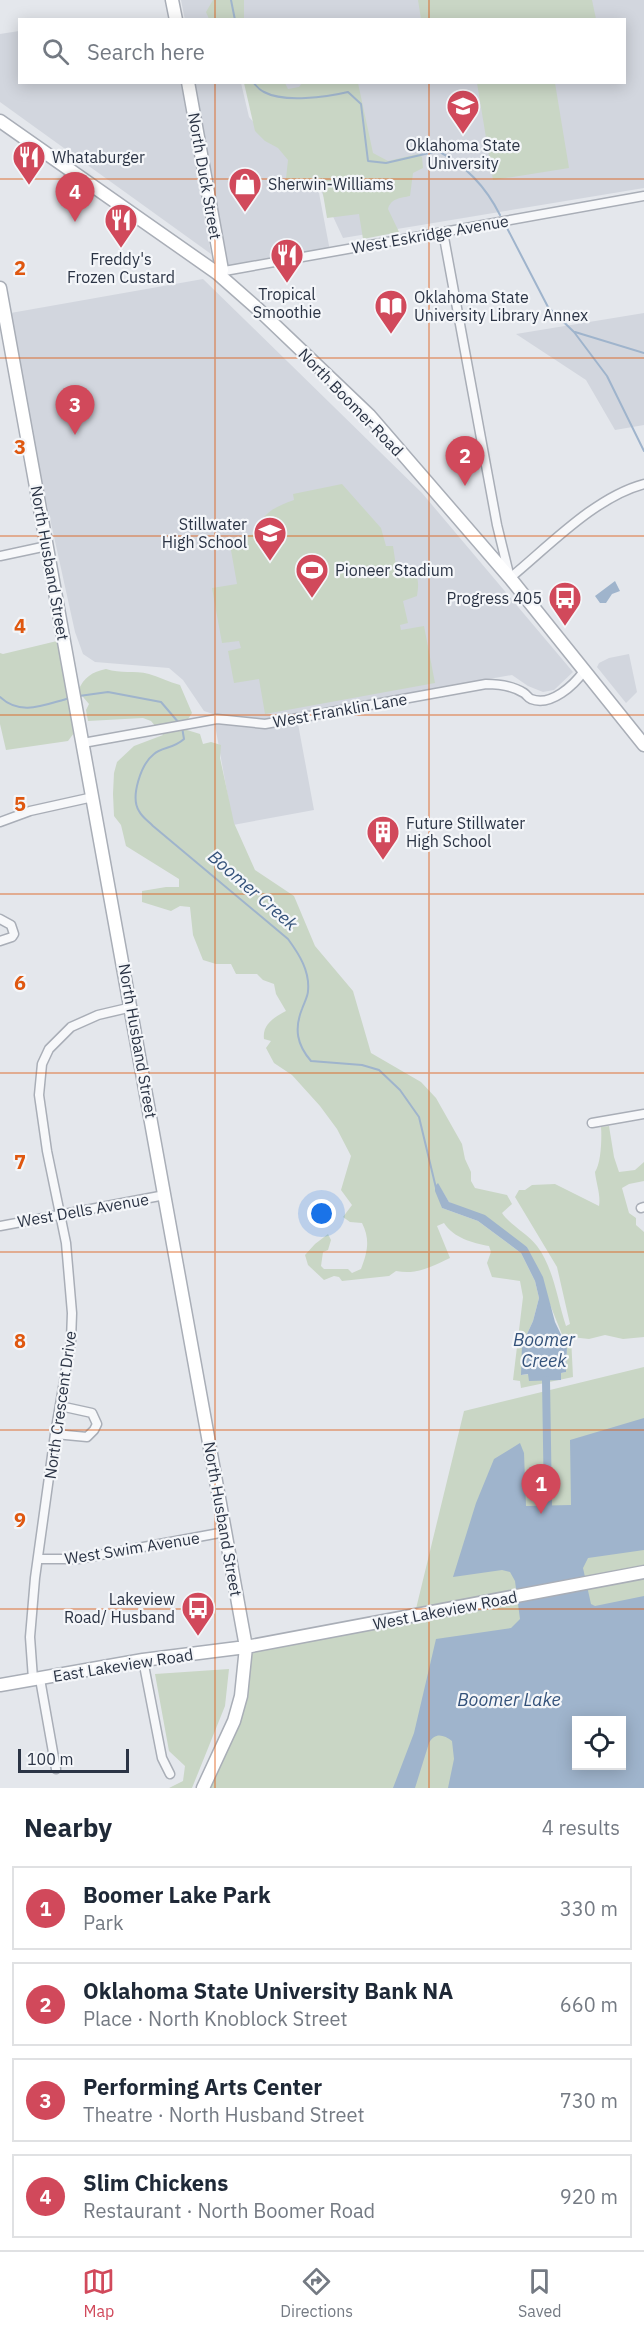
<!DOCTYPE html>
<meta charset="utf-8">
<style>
:root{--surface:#fff;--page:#f6f6f7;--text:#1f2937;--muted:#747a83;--line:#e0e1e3;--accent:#d1495b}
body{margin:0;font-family:"IBM Plex Sans",sans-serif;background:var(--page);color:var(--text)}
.controls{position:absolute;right:18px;bottom:18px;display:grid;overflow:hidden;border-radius:0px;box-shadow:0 3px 15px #0003}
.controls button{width:54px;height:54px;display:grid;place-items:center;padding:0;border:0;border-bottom:2px solid var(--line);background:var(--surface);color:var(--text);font:30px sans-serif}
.scale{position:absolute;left:18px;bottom:15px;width:111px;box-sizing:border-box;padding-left:6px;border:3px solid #2b3445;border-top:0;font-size:16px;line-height:21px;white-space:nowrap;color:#2b3445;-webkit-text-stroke:4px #f4f6f9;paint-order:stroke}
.you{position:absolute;left:322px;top:1214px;width:21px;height:21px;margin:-15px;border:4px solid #fff;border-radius:50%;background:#1a73e8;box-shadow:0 0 0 9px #1a73e833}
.badge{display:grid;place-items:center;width:39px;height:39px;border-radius:50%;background:var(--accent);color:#fff;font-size:20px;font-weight:700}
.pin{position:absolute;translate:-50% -50px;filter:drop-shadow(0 2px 3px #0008)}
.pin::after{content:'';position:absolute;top:32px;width:21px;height:18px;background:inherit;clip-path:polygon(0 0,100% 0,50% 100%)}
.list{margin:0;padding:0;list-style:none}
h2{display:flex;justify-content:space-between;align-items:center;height:78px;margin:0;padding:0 24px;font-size:26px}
h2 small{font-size:20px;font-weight:400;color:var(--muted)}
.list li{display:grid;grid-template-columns:39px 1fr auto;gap:18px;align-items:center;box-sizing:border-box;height:84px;margin:0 12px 12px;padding:0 12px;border:2px solid var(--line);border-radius:0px}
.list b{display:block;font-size:22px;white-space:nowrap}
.list p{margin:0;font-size:20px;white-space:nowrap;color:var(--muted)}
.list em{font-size:20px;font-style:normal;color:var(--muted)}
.icon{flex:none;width:33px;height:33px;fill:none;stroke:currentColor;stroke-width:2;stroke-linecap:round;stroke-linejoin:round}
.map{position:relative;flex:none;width:644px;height:1788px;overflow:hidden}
.search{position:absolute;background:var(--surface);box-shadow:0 3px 15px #0003;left:18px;right:18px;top:18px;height:66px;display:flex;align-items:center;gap:15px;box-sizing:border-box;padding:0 21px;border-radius:0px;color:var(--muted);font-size:22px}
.sheet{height:462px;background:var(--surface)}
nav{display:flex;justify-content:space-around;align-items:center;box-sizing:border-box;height:84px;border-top:2px solid var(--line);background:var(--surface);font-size:16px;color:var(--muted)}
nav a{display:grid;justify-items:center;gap:3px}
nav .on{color:var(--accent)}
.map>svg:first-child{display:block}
.built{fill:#d2d6de}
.green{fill:#c9d6c5;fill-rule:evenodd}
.water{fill:#9fb4cc;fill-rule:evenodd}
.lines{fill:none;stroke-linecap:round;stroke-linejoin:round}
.stream{stroke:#9fb4cc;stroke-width:2}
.canal{stroke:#9fb4cc;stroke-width:8}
.street-casing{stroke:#a9aeb7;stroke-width:11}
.secondary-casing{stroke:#a9aeb7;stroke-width:15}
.street{stroke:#f7f8fa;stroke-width:8}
.secondary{stroke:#fff;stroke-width:12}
.grid{fill:none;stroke:#df570f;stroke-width:1.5;stroke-opacity:0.55}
.labels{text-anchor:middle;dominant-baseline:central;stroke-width:4.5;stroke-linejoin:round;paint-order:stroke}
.poi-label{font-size:16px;fill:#2b3445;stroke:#f4f6f9;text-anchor:start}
.street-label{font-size:16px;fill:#2b3445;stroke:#f4f6f9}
.water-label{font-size:18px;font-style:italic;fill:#34527a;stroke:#f4f6f9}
.grid-label{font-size:20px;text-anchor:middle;font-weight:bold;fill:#df570f;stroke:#f4f6f9;stroke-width:4.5;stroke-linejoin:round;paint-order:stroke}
</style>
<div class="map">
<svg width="644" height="1788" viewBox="0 0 644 1788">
<rect width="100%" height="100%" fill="#e4e7ec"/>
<path class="built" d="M181,0H644V188L343,238L303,152L249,83L624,82V20H185Z
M19,31L20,82L181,83L211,254L0,102V34Z
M188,83H241L249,117L264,134L292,150L307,180L319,193L330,251L222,270Z
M203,279L422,493L573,672L554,690L543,692L528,686L512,675L296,713L314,810L233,825L213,714L204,711L183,680L169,668L95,662L83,654L75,632L5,314Z
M644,313V425L615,430L586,380L516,334Z
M629,654L637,692L626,703L597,667L599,663L609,658Z"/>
<path class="green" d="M213,0H244V19H209L206,12Z
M418,0H592L596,19H421Z
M244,83H285L288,89L299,87L302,83H358L373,153L388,161L418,154L422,157L423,168L413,173L410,196C401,198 391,198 388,209L399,232L363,239L359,214L327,218L322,188H285L288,160L278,148L265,141L255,131Z
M477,83H555L569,168L493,180Z
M342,484L381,528L386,546H393L396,566L411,567C419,578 419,582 417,596L403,601L408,623L400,625L401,630L424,626L435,683L265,714L259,679L234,683L228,651L241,648L239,641L222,643L212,588L237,584L229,539L255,534C262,513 274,507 294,500L293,494Z
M57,641L74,733L68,741L6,750L0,724V653L3,654Z
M106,669C121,674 134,670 149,674C159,677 169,682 180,685L192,713L186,722L187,730L200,734L203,744L211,742L221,745L220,758L234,823L255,870L294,896L315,946L353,991L371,1053L421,1082L436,1098L462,1144L465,1159L471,1172V1181L475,1188L507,1195L512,1204L502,1213C511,1226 527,1233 537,1246C554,1269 557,1299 566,1326L570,1324L557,1267L515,1197L519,1190H525L532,1185L555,1184L599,1206C601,1195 596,1183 595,1172C601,1164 602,1138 601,1127L609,1126L614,1157L619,1172L635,1170L644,1162V1181L629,1184L622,1188L629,1213L636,1218V1225L644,1232V1337L623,1339L605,1335L589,1339L571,1337L573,1377L521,1388L520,1381L513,1380L523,1297L520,1281L492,1277L487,1263L491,1252L489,1246C472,1243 454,1238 444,1223L437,1226L450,1258C431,1267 417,1275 396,1271L389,1276L342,1281L339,1277L334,1276L324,1280L308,1265L305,1255L315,1244L328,1234L331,1240L328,1250L323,1252L321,1266L324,1269H348L352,1273L361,1269C368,1251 370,1239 362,1223L350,1222L343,1217L352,1205L341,1190L351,1156L337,1129L320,1106L292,1075L274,1063L266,1048L271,1041L264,1039C262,1024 275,1017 286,1011L276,994L274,984L263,980L257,974H236L231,964H216L203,960L193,935L190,907L180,906L171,911L142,902V891L166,887H179V879L126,846L121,825L114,816L113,794L114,773L117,762L134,746L163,735L151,721L143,718L88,721L86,710L89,704L78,691C84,677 92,672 106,669ZM438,1184L449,1202L527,1247L567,1347L566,1372L561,1373V1380H529V1374L522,1375V1345L533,1321L539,1298L535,1281L521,1253L478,1221L442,1208Z
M644,1367V1788H203L234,1721L247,1648L414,1617L464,1411ZM576,1720H622V1766H576Z
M229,1669L225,1706L192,1788H169L183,1781L185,1766L169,1751L155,1674Z"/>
<path class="water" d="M615,581L620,591L612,594L606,603H600L595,596Z
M438,1183L449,1202L485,1215L527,1247L543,1277L555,1322L567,1347L566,1372L561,1373V1380L529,1381L528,1374L521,1375L522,1345L533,1321L539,1298L535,1281L521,1253L478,1221L442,1208L435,1191V1186Z
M644,1418V1550L588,1558L583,1568L591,1604L595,1606L644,1596V1788H448L454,1759L452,1741C444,1735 435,1732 429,1743L415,1788H393L414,1733L436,1639L511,1628L520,1619L515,1581L510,1572L502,1570L453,1577L476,1503L494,1459L520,1443L524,1453L526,1506L571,1505L570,1440ZM576,1720H622V1766H576Z"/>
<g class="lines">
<path class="stream" d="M231,0L235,20
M253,82C256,86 260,90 264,92C284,103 327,97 348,92L361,104L368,161L386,163L438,151C465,165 486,187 500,215
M507,228L548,307L574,332L607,376L644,451
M575,332L644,353
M79,696L108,692L161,702L179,723
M0,697C21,717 46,704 70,698
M182,727L184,739C173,749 162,747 154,754C141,764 130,797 139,811C142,817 148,821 153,826L288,939C299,954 310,971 308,991C308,996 304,1003 302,1009C294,1029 297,1045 311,1061L362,1065L379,1070L400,1090L419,1117L436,1188"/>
<path class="canal" d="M546,1380L548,1506"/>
<g class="street-casing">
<path id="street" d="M443,232L497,525L510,578C549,546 595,497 644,484
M219,272L644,196
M0,556L47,546
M83,743L217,719L265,724L486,684C499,684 513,686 524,693C527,695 528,698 531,699C551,707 574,685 584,671
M0,822L30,811L93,797
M0,919L11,925L14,934L12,937L0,941
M592,1123L644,1114
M641,1208L644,1207
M0,1226L165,1195
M55,1434L87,1437L94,1430L97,1424L92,1413L60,1406
M39,1559H78L225,1532
M143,1660L162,1758L170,1774
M33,1679L30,1637L35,1578L55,1434L71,1341L72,1313L66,1243L47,1151L39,1095L42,1064L49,1049L71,1027L98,1015L132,1007
M40,1679L56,1769"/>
</g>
<g class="secondary-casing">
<path id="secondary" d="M172,0L176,20
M188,82L222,270
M0,121L217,273L259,310L369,415L510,578L644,745
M0,288L246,1647L241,1696L234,1721L203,1788
M0,1685L143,1660L246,1647L644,1572"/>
</g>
<use href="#street" class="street"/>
<use href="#secondary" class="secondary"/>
</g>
<path class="grid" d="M215,0V20M429,0V20M215,82V1788M429,82V1788M0,179H644M0,358H644M0,536H644M0,715H644M0,894H644M0,1073H644M0,1252H644M0,1430H644M0,1609H644"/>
<defs>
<g id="university-pin" transform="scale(1.725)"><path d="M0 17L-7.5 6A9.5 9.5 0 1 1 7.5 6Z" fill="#d1495b" stroke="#f4f6f9"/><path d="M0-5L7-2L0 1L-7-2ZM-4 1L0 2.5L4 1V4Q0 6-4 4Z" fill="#fff"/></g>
<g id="restaurant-pin" transform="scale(1.725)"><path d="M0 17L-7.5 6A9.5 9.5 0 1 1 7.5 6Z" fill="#d1495b" stroke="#f4f6f9"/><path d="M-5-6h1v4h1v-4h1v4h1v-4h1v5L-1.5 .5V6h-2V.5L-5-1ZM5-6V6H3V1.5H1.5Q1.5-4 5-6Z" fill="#fff"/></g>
<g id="shop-pin" transform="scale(1.725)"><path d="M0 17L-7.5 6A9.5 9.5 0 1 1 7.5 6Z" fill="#d1495b" stroke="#f4f6f9"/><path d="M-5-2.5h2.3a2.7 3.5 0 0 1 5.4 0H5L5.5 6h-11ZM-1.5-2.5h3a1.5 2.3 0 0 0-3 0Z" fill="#fff"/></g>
<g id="library-pin" transform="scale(1.725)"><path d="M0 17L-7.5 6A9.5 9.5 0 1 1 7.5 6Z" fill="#d1495b" stroke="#f4f6f9"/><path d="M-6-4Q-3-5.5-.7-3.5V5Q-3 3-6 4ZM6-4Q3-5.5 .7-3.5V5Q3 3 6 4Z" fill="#fff"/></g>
<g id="school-pin" transform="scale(1.725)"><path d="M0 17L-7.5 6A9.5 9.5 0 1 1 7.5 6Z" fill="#d1495b" stroke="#f4f6f9"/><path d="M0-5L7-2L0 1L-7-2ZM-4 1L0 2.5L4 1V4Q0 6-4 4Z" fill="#fff"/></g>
<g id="stadium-pin" transform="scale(1.725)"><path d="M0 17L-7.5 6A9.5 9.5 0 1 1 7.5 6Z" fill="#d1495b" stroke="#f4f6f9"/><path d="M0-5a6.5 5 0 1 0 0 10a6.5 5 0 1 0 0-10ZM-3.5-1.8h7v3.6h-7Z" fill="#fff"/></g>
<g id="bus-pin" transform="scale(1.725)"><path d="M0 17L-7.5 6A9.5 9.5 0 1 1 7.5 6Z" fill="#d1495b" stroke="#f4f6f9"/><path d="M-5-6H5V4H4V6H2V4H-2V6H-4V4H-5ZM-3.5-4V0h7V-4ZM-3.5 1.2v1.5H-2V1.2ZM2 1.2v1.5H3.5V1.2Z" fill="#fff"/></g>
<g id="building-pin" transform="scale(1.725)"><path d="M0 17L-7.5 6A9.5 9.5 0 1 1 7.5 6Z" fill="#d1495b" stroke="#f4f6f9"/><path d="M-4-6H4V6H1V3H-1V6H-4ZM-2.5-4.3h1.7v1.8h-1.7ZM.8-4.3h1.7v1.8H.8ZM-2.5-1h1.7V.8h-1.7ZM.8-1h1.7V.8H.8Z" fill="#fff"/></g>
</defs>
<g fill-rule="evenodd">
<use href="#university-pin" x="463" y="106"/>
<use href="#restaurant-pin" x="29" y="157"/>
<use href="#shop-pin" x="245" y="184"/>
<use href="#restaurant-pin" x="121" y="220"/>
<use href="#restaurant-pin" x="287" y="255"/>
<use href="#library-pin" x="391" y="306"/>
<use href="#school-pin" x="270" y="533"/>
<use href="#stadium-pin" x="312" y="570"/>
<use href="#bus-pin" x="565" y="598"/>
<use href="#building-pin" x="383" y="832"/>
<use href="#bus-pin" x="198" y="1608"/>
</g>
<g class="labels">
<g class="poi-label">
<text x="463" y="145" text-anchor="middle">Oklahoma State<tspan x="463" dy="18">University</tspan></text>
<text x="52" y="157">Whataburger</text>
<text x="268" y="184">Sherwin-Williams</text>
<text x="121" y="259" text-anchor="middle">Freddy's<tspan x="121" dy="18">Frozen Custard</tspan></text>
<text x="287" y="294" text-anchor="middle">Tropical<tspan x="287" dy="18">Smoothie</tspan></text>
<text x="414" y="297">Oklahoma State<tspan x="414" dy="18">University Library Annex</tspan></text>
<text x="247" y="524" text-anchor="end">Stillwater<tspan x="247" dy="18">High School</tspan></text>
<text x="335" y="570">Pioneer Stadium</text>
<text x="542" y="598" text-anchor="end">Progress 405</text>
<text x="406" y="823">Future Stillwater<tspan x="406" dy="18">High School</tspan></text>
<text x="175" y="1599" text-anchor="end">Lakeview<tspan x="175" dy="18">Road/ Husband</tspan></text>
</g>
<g class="street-label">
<text transform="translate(205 176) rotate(80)">North Duck Street</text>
<text transform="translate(430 234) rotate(-10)">West Eskridge Avenue</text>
<text transform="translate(351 402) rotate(46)">North Boomer Road</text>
<text transform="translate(50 563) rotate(80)">North Husband Street</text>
<text transform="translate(340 710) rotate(-10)">West Franklin Lane</text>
<text transform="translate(138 1041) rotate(80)">North Husband Street</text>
<text transform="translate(83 1210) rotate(-10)">West Dells Avenue</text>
<text transform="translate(60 1405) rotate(-82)">North Crescent Drive</text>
<text transform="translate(223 1519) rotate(80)">North Husband Street</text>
<text transform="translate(132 1548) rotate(-9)">West Swim Avenue</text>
<text transform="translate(445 1610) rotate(-11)">West Lakeview Road</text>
<text transform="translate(123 1665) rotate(-9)">East Lakeview Road</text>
</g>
<g class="water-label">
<text transform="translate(253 890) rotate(41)">Boomer Creek</text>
<text x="544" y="1339">Boomer<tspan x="544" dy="21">Creek</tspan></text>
<text x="509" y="1699">Boomer Lake</text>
</g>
</g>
<g class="grid-label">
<text x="20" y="275">2</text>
<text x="20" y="454">3</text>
<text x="20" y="633">4</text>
<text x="20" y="811">5</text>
<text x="20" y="990">6</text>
<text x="20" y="1169">7</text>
<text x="20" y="1348">8</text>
<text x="20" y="1527">9</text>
</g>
</svg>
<div class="controls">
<button><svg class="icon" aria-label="locate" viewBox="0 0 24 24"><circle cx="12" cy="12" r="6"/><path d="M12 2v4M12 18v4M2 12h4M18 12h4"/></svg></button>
</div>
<div class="scale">100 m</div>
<div class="you"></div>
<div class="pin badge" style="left:541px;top:1514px">1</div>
<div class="pin badge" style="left:465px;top:486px">2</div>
<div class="pin badge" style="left:75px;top:435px">3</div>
<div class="pin badge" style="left:75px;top:222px">4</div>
<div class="search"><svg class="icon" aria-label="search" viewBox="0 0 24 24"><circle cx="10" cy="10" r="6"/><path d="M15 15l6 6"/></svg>Search here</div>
</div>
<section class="sheet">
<h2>Nearby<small>4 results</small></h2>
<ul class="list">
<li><span class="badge">1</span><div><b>Boomer Lake Park</b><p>Park</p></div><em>330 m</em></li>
<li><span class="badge">2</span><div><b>Oklahoma State University Bank NA</b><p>Place · North Knoblock Street</p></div><em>660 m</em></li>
<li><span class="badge">3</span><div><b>Performing Arts Center</b><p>Theatre · North Husband Street</p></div><em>730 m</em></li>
<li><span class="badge">4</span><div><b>Slim Chickens</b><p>Restaurant · North Boomer Road</p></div><em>920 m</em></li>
</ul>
</section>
<nav>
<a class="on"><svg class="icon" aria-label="map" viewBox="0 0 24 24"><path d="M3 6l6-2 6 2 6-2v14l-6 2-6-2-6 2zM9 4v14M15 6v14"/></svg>Map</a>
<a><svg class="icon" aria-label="directions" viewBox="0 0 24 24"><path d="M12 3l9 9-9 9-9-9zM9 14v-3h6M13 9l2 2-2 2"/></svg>Directions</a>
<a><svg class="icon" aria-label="saved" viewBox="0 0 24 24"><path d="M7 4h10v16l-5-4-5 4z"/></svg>Saved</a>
</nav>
